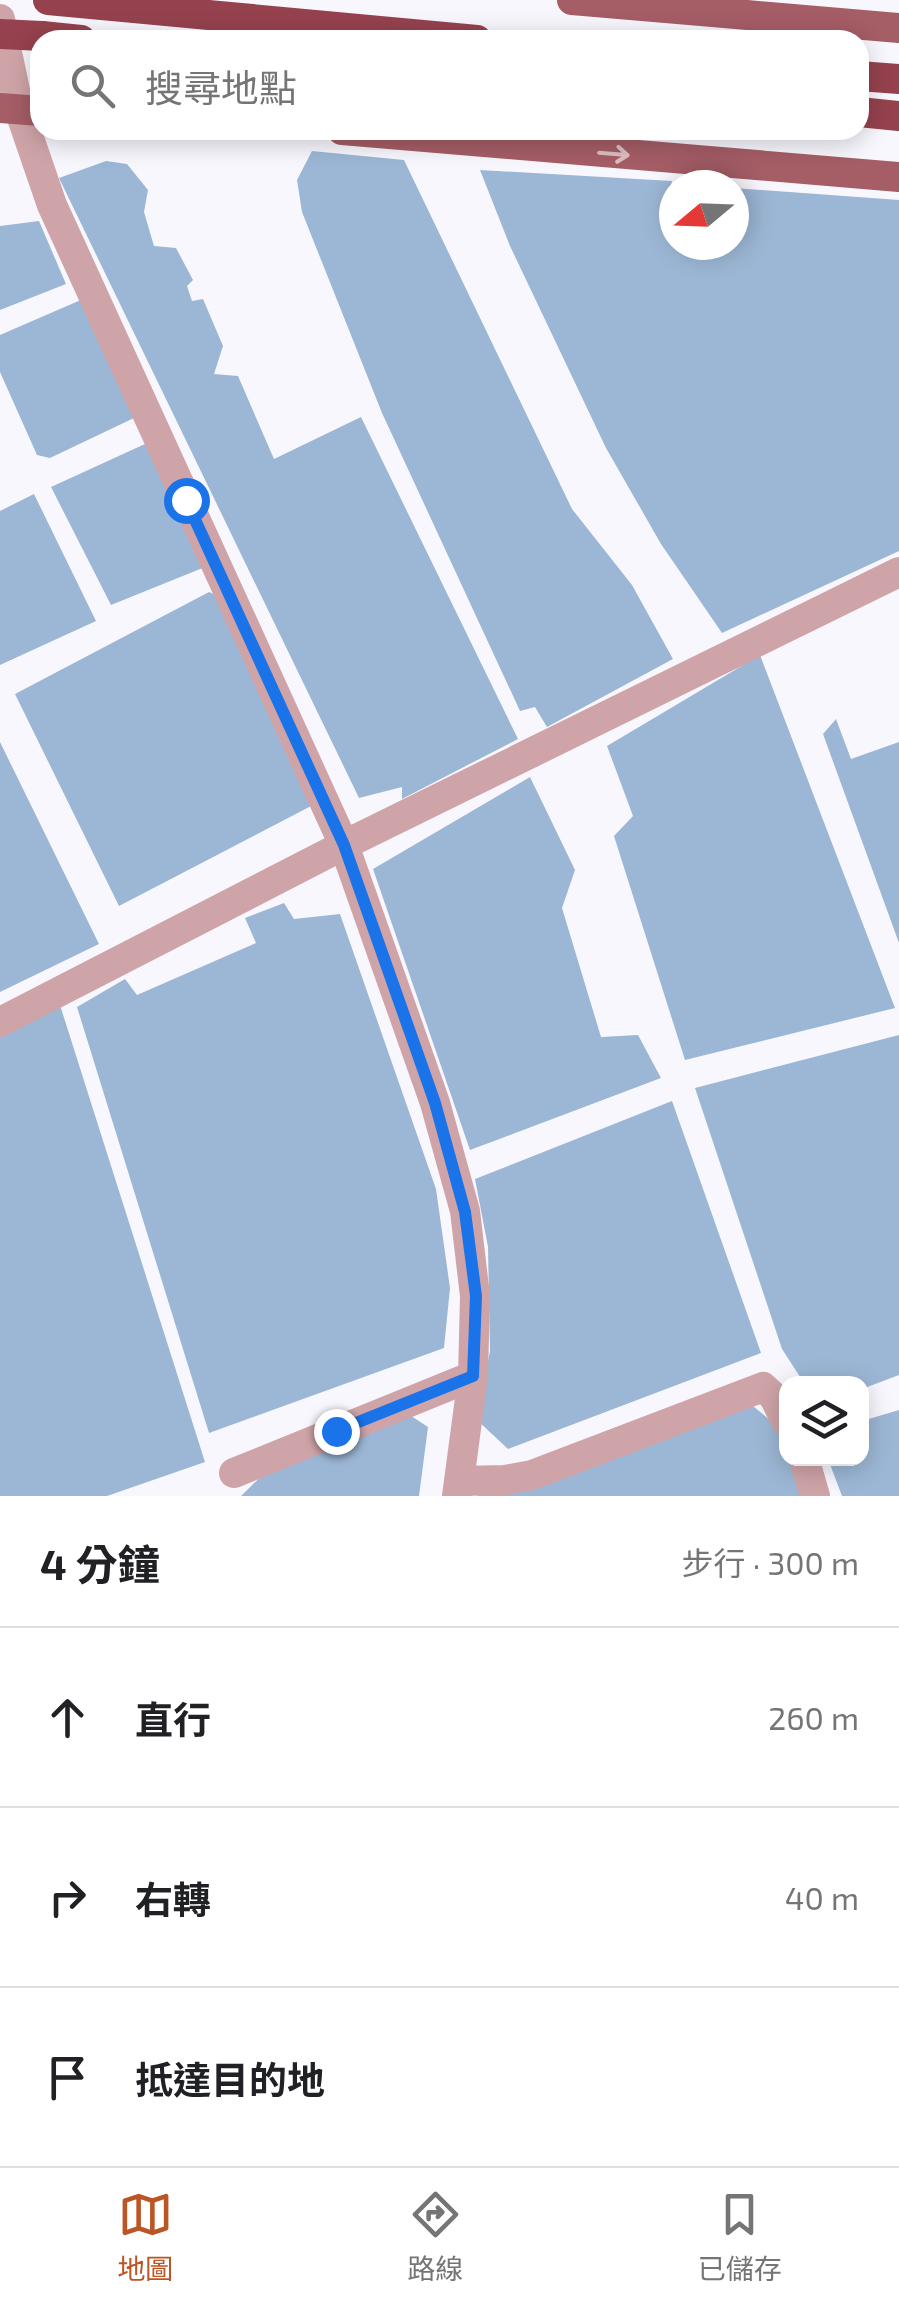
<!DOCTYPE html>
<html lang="zh-TW">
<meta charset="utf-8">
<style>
:root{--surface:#fff;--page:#f6f6f6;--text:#202124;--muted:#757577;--line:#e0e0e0;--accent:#bb5526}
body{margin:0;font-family:"Exo 2","Noto Sans TC",sans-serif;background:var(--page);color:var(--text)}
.controls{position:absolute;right:30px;bottom:30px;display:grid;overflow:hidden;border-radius:20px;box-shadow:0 5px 25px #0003}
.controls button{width:90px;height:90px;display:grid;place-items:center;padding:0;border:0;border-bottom:2px solid var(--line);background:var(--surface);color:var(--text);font:50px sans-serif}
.compass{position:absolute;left:659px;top:170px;width:90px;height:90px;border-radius:50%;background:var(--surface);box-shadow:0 5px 25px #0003;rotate:251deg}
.stop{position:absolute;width:30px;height:30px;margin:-22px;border:8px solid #1a73e8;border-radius:50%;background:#fff}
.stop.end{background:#1a73e8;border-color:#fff;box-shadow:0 2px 10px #0008}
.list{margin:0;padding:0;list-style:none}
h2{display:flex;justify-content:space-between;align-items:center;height:130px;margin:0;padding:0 40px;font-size:42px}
h2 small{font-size:32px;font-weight:400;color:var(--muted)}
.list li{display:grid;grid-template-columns:65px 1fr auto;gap:30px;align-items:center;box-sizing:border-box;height:180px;padding:0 40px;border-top:2px solid var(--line)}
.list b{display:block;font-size:38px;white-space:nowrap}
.list em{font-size:32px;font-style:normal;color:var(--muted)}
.icon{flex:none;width:55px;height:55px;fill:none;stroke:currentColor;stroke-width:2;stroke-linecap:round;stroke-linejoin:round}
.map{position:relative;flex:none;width:899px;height:1496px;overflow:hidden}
.search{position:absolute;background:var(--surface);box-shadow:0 5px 25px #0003;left:30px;right:30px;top:30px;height:110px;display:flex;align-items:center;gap:25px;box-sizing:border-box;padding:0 35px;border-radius:30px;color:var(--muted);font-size:38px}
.sheet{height:670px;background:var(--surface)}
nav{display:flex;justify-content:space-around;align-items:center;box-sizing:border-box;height:140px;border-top:2px solid var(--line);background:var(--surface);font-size:28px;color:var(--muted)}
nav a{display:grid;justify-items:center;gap:5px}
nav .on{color:var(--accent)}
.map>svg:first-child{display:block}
.water{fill:#9cb7d5}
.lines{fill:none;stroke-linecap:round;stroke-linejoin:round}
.minor{stroke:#cfa4a8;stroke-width:30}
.major{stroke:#a55d66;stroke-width:30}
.highway{stroke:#95424e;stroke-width:30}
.highway-bridge{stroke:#95424e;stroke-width:30}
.oneway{stroke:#dbbec2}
.route{stroke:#1a73e8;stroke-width:12}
</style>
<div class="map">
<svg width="899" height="1496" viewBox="0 0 899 1496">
<rect width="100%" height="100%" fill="#f9f7fe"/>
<path class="water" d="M312,151L404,160L572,509L632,585L673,659L547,727L535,707L520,711L382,413L302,212L297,180Z
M106,161L127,164L148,190L144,212L154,246L176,248L193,280L187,286L192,301L203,299L223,346L214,374L238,376L274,459L361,417L518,739L402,799V787L359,798L59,178Z
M480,170L672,181L669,195H674V245H734V188L899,200V551L722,633L661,544L606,448L510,246Z
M39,221L66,284L0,310V226Z
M83,299L134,418L50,458L37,455L0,372V335Z
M158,438L215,563L111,605L51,487Z
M34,494L96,621L0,665V511Z
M209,592L223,598L315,804L119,906L15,694Z
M760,655L895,1008L685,1060L614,836L633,816L607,746Z
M836,719L851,759L899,742V943L823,734Z
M0,742L99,944L0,992Z
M530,777L575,870L562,908L601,1037L638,1035L661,1078L470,1150L373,869Z
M284,903L294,919L340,914L436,1189L450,1288L444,1348L209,1433L77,1007L125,979L137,995L256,943L245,918Z
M60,1005L205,1462L107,1496H0V1037Z
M899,1035V1375L862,1389V1384L804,1383L782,1349L695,1088Z
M672,1101L761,1353L508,1449L476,1419L490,1351L488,1247L475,1179Z
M748,1402L786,1433V1458L797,1459L811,1496H476Z
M899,1410V1496H842L828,1459L862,1458V1421Z
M405,1412L428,1427L419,1496H241L284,1454Z"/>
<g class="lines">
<path class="minor" d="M0,19L19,109L52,205L344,845L435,1103L465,1211L475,1296L473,1376L457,1496
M0,1022L344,845L899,572
M804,1458L815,1496
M234,1473L473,1376
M460,1481L505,1480L532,1475L763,1387L774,1397L786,1421"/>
<path class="major" d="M572,0L899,28
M0,108L40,111
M342,130L899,177"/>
<path class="highway" d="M48,0L477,40
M42,36L81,40
M859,76L899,79
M859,112L899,116"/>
<path class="highway-bridge" d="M0,34L42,36"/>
</g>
<defs><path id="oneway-shaft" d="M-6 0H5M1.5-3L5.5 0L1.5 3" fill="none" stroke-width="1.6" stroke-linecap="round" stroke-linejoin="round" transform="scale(2.5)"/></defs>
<use class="oneway" href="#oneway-shaft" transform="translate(614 154) rotate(5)"/>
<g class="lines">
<path class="route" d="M186,500L344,845L435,1103L465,1212L476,1296L473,1376L336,1431"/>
</g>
</svg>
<div class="controls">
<button><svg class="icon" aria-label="layers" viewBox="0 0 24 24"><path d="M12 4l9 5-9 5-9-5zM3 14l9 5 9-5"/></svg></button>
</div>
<svg class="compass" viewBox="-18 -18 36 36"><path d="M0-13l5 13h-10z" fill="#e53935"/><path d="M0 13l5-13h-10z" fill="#757577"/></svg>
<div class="stop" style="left:186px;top:500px"></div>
<div class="stop end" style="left:336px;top:1431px"></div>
<div class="search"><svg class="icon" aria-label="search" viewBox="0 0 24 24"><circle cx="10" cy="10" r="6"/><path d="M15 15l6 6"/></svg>搜尋地點</div>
</div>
<section class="sheet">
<h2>4 分鐘<small>步行 · 300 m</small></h2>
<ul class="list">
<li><svg class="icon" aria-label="ahead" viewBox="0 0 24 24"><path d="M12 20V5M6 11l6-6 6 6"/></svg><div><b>直行</b></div><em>260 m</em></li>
<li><svg class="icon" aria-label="right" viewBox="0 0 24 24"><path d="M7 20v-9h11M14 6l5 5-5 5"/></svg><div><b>右轉</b></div><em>40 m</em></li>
<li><svg class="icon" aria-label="arrive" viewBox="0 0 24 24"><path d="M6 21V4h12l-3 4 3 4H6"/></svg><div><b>抵達目的地</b></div></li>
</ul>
</section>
<nav>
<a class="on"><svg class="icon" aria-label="map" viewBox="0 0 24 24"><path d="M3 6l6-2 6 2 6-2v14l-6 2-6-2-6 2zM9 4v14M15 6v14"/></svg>地圖</a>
<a><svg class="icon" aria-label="directions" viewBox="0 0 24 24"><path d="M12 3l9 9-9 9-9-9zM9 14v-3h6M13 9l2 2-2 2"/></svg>路線</a>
<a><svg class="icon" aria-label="saved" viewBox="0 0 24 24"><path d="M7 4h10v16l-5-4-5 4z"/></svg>已儲存</a>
</nav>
